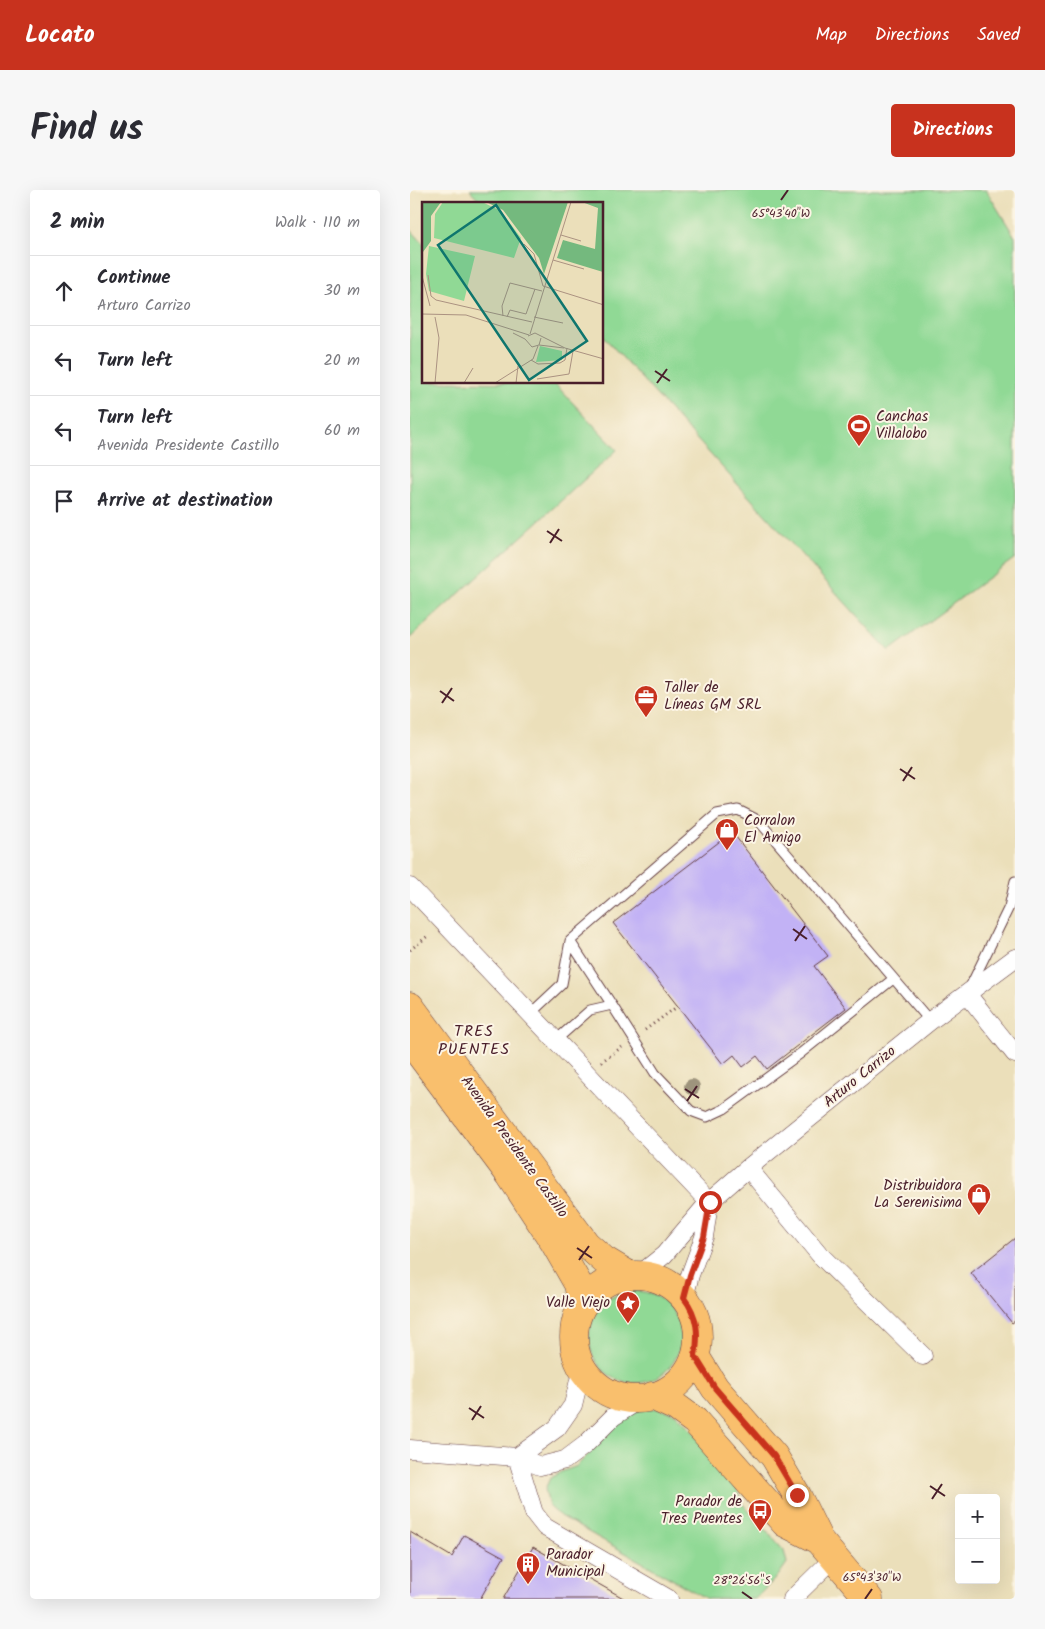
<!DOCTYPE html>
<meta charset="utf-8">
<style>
:root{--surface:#fff;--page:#f7f7f7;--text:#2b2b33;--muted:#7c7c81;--line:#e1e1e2;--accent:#c8321e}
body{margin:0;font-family:Kalam,sans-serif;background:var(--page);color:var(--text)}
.controls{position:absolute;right:15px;bottom:15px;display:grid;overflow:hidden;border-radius:5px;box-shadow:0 5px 20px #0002}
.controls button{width:45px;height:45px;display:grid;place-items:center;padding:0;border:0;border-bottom:1px solid var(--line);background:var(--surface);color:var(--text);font:25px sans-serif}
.stop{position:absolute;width:15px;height:15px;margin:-11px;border:4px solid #c8321e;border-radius:50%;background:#fff}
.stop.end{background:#c8321e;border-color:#fff;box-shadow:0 1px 5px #0008}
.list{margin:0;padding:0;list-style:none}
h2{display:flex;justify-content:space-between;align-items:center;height:65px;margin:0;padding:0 20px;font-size:21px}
h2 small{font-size:16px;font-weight:400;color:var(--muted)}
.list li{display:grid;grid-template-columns:32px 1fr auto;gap:15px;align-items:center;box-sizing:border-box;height:70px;padding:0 20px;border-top:1px solid var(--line)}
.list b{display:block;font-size:19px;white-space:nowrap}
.list p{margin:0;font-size:16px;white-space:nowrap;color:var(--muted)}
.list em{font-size:16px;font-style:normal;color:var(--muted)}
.icon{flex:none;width:28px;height:28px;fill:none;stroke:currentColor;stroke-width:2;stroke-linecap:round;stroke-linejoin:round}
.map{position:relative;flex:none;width:605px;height:1409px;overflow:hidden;border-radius:5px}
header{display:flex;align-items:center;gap:30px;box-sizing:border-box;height:70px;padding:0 25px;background:var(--accent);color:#fff}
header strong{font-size:24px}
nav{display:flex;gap:28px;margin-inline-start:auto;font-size:18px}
.intro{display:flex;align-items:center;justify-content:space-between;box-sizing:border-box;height:120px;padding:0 30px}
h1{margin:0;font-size:35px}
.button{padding:12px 22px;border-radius:5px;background:var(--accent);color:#fff;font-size:18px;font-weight:700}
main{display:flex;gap:30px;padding:0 30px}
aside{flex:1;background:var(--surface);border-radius:5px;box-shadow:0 5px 20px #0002}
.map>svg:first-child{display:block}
.green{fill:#90d995;stroke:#6d7c60}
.building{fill:#c2b2f5}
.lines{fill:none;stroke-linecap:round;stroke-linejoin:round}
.service-casing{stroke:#623c40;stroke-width:11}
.minor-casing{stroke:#623c40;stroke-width:19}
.primary-casing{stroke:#623c40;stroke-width:29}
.path{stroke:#623c40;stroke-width:3;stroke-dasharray:1 4;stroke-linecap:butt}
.service{stroke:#fff;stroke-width:9}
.minor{stroke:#fff;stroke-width:18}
.primary{stroke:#f9bf6d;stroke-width:28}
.tree{fill:#9e947d}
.route{stroke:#c8321e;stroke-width:6}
.ticks{fill:none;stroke:#4a1f2b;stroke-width:2}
.labels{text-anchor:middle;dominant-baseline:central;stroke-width:4;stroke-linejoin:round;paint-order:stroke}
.poi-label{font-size:15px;fill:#4a1f2b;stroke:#fcf5e5;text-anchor:start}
.street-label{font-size:15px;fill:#4a1f2b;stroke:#fcf5e5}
.neighbourhood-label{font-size:16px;letter-spacing:1px;fill:#4a1f2b;stroke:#fcf5e5}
.inset-road{fill:none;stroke:#ab9281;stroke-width:1}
.view{fill:#0f766e;fill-opacity:0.15;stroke:#0f766e;stroke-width:2.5}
.inset-edge{fill:none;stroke:#4a1f2b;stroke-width:2.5}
.ticks-label{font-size:12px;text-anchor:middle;fill:#4a1f2b;stroke:#fcf5e5;stroke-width:4;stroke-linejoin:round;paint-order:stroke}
</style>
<header>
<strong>Locato</strong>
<nav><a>Map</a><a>Directions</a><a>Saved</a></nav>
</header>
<div class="intro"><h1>Find us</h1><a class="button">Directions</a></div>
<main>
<aside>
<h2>2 min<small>Walk · 110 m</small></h2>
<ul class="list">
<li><svg class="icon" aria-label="ahead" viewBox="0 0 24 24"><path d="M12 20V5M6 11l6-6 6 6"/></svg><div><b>Continue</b><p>Arturo Carrizo</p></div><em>30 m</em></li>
<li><svg class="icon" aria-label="left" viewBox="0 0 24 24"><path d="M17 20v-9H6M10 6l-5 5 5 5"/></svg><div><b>Turn left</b></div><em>20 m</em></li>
<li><svg class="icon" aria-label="left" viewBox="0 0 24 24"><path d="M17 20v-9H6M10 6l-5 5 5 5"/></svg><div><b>Turn left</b><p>Avenida Presidente Castillo</p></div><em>60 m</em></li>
<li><svg class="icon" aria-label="arrive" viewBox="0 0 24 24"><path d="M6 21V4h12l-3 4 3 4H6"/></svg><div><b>Arrive at destination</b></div></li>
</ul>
</aside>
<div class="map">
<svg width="605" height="1409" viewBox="0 0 605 1409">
<rect width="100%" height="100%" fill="#fcf5e5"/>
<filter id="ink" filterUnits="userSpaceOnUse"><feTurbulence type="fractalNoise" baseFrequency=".02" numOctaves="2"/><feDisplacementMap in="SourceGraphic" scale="10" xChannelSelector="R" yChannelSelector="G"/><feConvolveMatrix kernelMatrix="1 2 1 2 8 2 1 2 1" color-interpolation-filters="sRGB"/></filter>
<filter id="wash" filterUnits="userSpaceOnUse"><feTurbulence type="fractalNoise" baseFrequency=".0096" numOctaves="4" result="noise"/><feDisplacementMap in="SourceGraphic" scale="20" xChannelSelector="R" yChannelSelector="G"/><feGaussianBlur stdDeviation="1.12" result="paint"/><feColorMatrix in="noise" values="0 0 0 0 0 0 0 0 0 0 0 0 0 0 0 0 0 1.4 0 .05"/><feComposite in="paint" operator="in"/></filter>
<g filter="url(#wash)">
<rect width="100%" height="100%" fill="#ebdfba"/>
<path class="green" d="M60,0H576L605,47V368L479,461L193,146L192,14H72Z
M0,39L14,54V192L144,193L207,260L0,448Z
M179 1147a46 46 0 1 1 92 0a46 46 0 1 1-92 0Z
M244,1218L265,1223L325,1286L330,1311L374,1361L377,1373L368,1386L345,1409H297L150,1326L139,1316L135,1299L140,1288L151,1282L167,1276L210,1231L227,1221Z"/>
<g id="blocks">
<path class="building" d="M322,642L418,766L404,776L436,818L357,879L347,866L333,877L324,865L313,874L203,733Z
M605,1048V1131L602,1133L561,1083Z
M0,1342L42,1367L54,1345L94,1367L70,1409H0Z
M123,1357L215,1409H93Z"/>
</g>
</g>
<g filter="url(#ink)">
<use href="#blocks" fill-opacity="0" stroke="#623c40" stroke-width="1"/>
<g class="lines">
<g class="service-casing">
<path id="service" d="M160,751L202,815
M560,797L599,717L605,691
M120,824L152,794L160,751L307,624L328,620L348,630L520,831
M145,851L180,820L202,815L245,883L281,921L297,927L314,919L391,863L483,789"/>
</g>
<g class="minor-casing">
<path id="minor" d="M0,697L299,1012
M557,804L605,864
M338,978L410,1065L513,1166
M229,1085L254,1065L299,1012L338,978L520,831L605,768
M274,1108L280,1085L294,1047L299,1013
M0,1259L107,1267L130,1276L155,1270L175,1255L203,1227L231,1209
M107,1267L124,1323L135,1337L259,1409
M107,1267L147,1238L163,1215L172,1178
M382,1409L424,1368"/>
</g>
<g class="primary-casing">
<path id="primary" d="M0,816L176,1054L194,1070L219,1085
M0,851L100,985L144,1052L168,1094L172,1115
M164 1147a62 62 0 1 1 124 0a62 62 0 1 1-124 0Z
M285,1166L305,1198L364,1266L387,1305L409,1350L459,1409
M242,1206L266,1217L285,1231L375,1333L409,1350"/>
</g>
<path class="path" d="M0,760L19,745
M235,840L268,816
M191,872L212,857"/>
<use href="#service" class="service"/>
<use href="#minor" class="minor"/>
<use href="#primary" class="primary"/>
</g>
<circle class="tree" cx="282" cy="897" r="8"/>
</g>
<g class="lines" filter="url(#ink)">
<path class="route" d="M300,1012L294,1047L280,1085L274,1108C288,1126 289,1145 285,1166L305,1198L364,1266L387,1305"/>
</g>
<path class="ticks" d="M371,10L378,0M245,181L260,191M247,193L257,179M137,341L152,351M140,353L149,339M30,501L44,511M32,513L42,498M490,579L505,589M493,591L502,577M383,739L397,749M385,751L395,736M275,899L289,908M277,911L287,896M167,1058L182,1068M169,1070L179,1056M59,1218L74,1228M62,1230L71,1216M520,1296L535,1306M522,1309L532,1294M332,1402L342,1409M455,1409L462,1399"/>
<defs>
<g id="stadium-pin" transform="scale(1.25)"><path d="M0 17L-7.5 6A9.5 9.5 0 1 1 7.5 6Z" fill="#c8321e" stroke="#fcf5e5"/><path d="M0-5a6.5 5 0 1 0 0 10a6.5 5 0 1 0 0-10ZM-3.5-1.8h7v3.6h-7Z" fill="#fff"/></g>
<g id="office-pin" transform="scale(1.25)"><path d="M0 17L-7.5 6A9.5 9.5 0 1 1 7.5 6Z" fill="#c8321e" stroke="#fcf5e5"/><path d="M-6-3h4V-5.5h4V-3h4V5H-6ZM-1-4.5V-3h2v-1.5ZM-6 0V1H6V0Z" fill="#fff"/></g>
<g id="shop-pin" transform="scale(1.25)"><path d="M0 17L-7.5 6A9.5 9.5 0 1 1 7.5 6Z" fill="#c8321e" stroke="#fcf5e5"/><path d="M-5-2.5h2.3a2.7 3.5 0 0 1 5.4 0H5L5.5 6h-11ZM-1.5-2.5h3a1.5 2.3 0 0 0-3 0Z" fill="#fff"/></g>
<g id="sight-pin" transform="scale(1.25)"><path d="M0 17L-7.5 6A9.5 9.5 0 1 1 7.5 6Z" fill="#c8321e" stroke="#fcf5e5"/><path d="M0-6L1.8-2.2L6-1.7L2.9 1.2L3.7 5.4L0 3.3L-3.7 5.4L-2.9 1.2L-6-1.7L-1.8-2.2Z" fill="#fff"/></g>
<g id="bus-pin" transform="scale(1.25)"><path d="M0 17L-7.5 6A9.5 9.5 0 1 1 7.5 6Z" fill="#c8321e" stroke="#fcf5e5"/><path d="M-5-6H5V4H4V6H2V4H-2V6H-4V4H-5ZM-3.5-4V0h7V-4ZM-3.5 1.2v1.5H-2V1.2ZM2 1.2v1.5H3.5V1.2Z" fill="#fff"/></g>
<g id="building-pin" transform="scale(1.25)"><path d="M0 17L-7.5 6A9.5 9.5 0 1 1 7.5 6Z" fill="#c8321e" stroke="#fcf5e5"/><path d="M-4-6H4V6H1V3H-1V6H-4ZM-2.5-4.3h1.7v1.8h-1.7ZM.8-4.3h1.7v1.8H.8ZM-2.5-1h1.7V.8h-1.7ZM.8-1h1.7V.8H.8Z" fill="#fff"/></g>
</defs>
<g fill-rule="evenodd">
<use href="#stadium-pin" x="449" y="236"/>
<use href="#office-pin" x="236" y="507"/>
<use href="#shop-pin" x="317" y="640"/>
<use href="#shop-pin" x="569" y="1005"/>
<use href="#sight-pin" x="218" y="1113"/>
<use href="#bus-pin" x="350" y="1321"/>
<use href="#building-pin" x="118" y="1374"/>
</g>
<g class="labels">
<g class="poi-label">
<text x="466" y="227">Canchas<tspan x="466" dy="17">Villalobo</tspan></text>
<text x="254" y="498">Taller de<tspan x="254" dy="17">Líneas GM SRL</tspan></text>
<text x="334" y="631">Corralon<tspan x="334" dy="17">El Amigo</tspan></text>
<text x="552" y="996" text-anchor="end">Distribuidora<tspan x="552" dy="17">La Serenisima</tspan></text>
<text x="200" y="1113" text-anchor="end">Valle Viejo</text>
<text x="332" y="1312" text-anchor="end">Parador de<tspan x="332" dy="17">Tres Puentes</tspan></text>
<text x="136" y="1365">Parador<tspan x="136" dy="17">Municipal</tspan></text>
</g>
<g class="street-label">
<text transform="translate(450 887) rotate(-39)">Arturo Carrizo</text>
<text transform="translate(104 957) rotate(54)">Avenida Presidente Castillo</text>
</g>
<g class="neighbourhood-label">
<text x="64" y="841">TRES<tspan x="64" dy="18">PUENTES</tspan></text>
</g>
</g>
<g transform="translate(12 12)">
<rect width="181" height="181" fill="#ebdfba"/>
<path d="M21,0H60L79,9L99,36L92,56L12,36L13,12ZM7,44L53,54L42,99L7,89L4,72ZM118,144L140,149V158L114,160Z" fill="#90d995"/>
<path d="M1,0H19L9,14V39L1,50ZM64,0H146L122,72L117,56L81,8ZM160,0H181V70L135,56L141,38L173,47L176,6Z" fill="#74b97e"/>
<path class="inset-road" d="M139,33L159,39M102,42L112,52L121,84L182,103M131,58L162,67M6,73L9,94L14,98L110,120M0,74L8,104M0,112L44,113L107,133M81,114L80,104L88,81L120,89M85,115L88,108L104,112L113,87M112,115L141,121M91,131L103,137L110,145L117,143L119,136M108,132L149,0M106,134L113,131L143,146L182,157M117,143L142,146M109,158L116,162L138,161L143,158L145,146M115,177L147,172L151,149M13,181L17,136L13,115M42,181L51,166M73,181L111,157L116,144M94,181L96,164"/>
<path class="view" d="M74,3L165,139L107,178L16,43Z"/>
<rect width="181" height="181" class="inset-edge"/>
</g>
<g class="ticks-label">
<text x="371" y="27">65°43'40"W</text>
<text x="462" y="1391">65°43'30"W</text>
<text x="332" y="1394">28°26'56"S</text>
</g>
</svg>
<div class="controls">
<button>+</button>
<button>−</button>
</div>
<div class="stop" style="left:300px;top:1012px"></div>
<div class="stop end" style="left:387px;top:1305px"></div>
</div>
</main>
